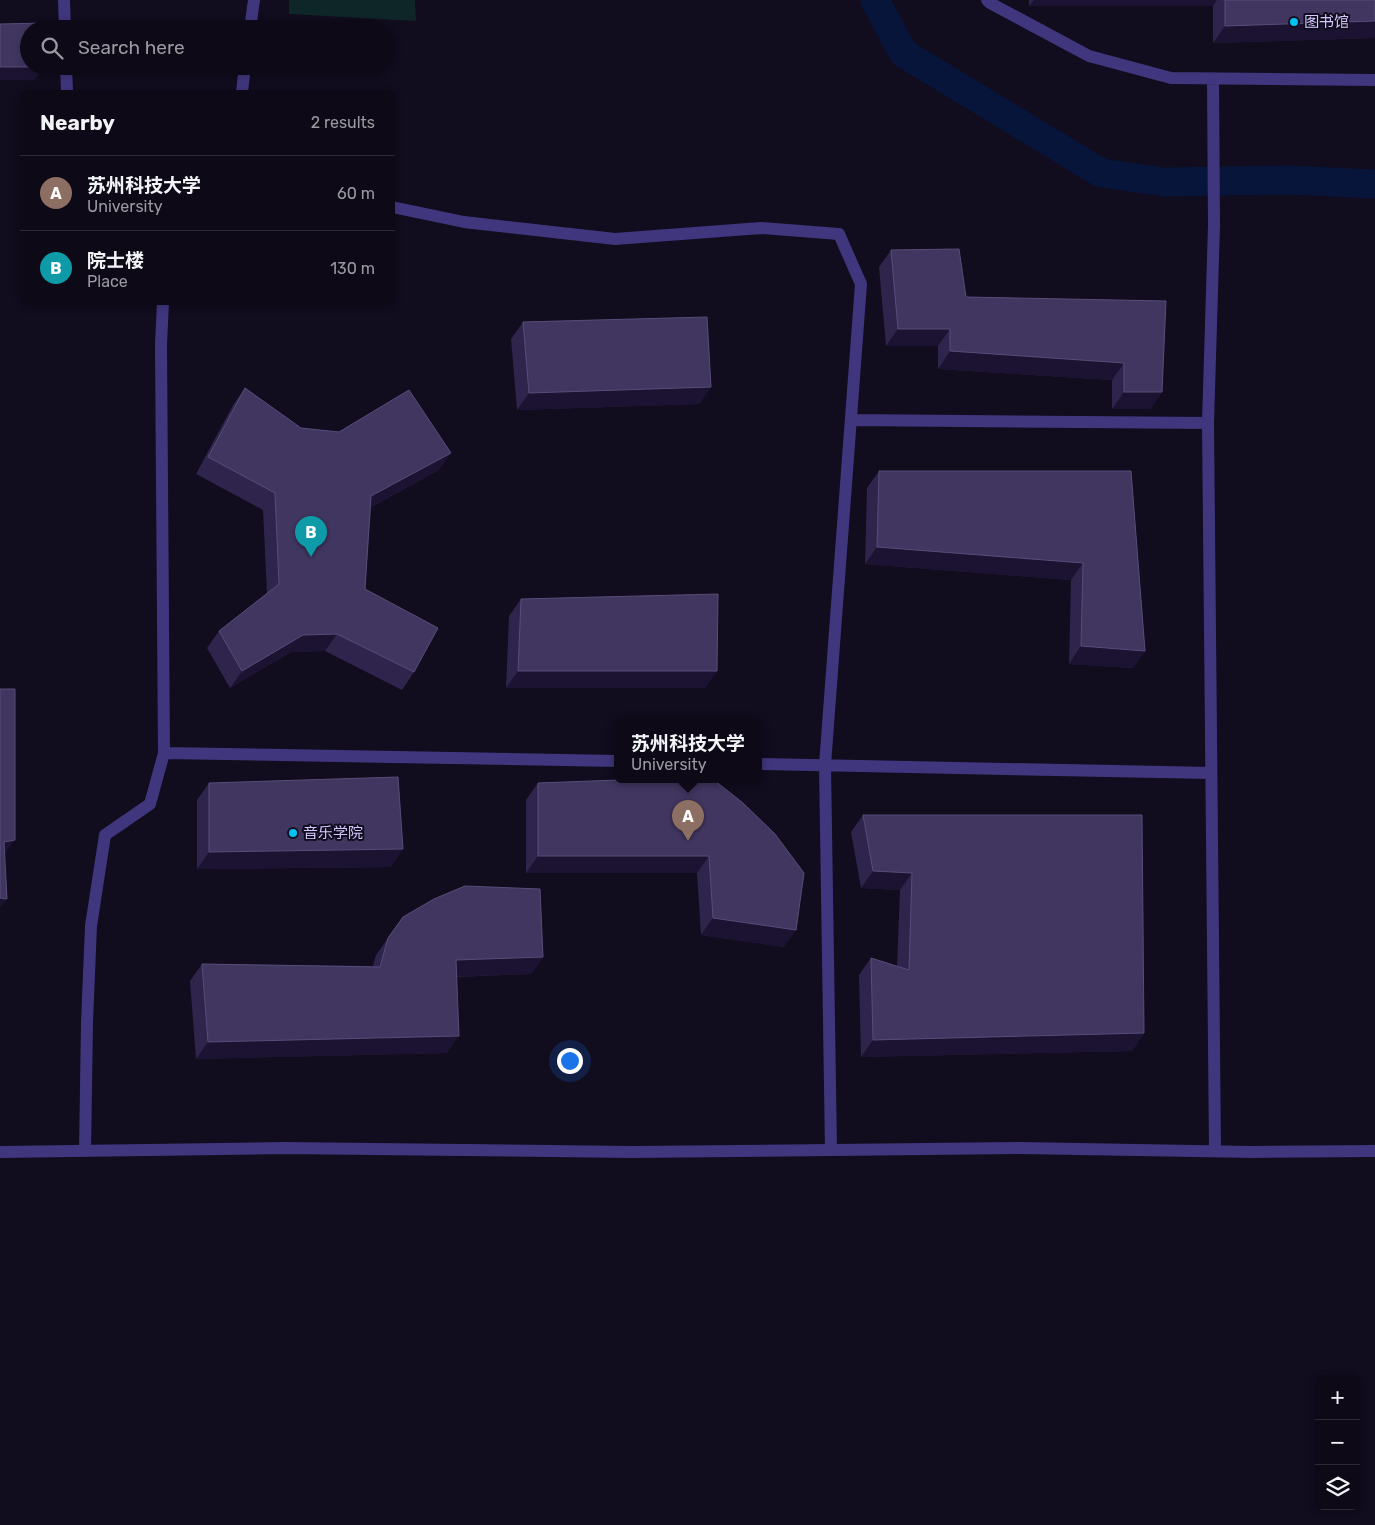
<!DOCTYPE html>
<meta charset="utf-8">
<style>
:root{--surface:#0d0916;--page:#1b1723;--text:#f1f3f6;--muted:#9a9aa1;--line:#2d2a35;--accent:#b45309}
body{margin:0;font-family:Rubik,"Noto Sans SC",sans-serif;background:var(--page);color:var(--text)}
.controls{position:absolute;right:15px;bottom:15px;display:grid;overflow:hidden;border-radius:8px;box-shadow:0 2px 8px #0003}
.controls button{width:45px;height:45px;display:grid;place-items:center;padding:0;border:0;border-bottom:1px solid var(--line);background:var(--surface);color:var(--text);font:25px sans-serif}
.you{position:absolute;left:569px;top:1060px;width:18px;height:18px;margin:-12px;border:4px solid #fff;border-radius:50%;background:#1a73e8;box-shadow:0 0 0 8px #1a73e833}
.badge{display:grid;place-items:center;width:32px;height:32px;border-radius:50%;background:var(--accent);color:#fff;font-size:16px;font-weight:700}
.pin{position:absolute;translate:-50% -41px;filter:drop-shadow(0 1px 2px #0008)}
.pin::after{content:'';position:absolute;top:26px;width:18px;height:15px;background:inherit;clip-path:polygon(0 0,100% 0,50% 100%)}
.popup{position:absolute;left:614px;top:718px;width:148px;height:65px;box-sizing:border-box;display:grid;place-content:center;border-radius:8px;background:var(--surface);filter:drop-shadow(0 1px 4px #0005);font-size:16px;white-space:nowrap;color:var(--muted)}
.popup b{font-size:19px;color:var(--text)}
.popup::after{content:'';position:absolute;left:50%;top:100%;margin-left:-10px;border:10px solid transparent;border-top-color:var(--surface)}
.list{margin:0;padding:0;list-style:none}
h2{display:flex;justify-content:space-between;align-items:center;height:65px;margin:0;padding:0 20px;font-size:21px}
h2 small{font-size:16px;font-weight:400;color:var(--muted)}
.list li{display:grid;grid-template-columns:32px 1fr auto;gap:15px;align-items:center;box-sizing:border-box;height:75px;padding:0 20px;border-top:1px solid var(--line)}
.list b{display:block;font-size:19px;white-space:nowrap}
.list p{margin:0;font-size:16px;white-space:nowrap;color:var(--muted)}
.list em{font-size:16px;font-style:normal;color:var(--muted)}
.icon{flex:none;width:28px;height:28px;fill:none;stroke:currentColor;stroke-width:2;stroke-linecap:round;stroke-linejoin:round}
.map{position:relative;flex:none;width:1375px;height:1525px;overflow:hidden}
.search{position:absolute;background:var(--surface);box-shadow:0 2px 8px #0003;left:20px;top:20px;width:375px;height:55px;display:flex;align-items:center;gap:12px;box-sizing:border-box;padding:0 18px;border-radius:28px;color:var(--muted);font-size:19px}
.panel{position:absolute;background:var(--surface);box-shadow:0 2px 8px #0003;left:20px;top:90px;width:375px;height:215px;border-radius:8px}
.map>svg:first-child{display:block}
.grass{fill:#0f2628}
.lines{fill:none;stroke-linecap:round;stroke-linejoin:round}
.canal{stroke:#08153a;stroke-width:29}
.service{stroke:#40367d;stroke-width:12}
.minor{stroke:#40367d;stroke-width:12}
.wall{fill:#2f244c}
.shaded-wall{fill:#1c1332}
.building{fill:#413660;stroke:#584d79}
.poi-dot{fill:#00c3f4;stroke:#110c1e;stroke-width:2}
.labels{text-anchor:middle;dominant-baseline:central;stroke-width:4;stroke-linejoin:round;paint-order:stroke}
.poi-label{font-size:15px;fill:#d4c9ff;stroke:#110c1e;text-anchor:start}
</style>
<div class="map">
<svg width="1375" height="1525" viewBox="0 0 1375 1525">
<rect width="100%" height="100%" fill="#110c1e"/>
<path class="grass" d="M289,0H415L416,21L289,14Z"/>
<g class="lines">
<path class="canal" d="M875,0L903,53L1101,173L1164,182L1289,180L1375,184"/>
<path class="service" d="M64,0L65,29
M987,0L990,3L1089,56L1171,78L1375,80
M250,29L254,0
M66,66L67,92
M1213,79L1214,225L1208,423L1215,1151
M242,92L245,66
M392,207L464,222L615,239L761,228L839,234L861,284L825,765L831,1150
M851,420L1208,423
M164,753L618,761
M758,764L1211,773
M85,1151L87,1022L91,926L105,835L150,804L164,753L161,345L163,302"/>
<path class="minor" d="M0,1152L283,1148L632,1152L1021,1148L1253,1152L1375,1151"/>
</g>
<path class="wall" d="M1029,0H1375V38L1213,43V6H1029Z
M891,250L966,297L1166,301L1162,392L1150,409H1112V380L938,369V346H886L879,267Z
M523,322L711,387L699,404L517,410L511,339Z
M245,388L301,428L439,470L371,507L365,589L414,672L402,690L325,651L291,652L230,688L207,648L219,631L267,594L263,510L196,474L233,405Z
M879,471H1131L1145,651L1133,668L1069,664L1071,580L865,564L867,488Z
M521,599L705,688H506L509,616Z
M714,780L784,947L701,935L697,873H526V800L538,783Z
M209,783L391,867L197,869V800Z
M863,815L1144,1033L1132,1051L861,1057L859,975L871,958L897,966L900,890L861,888L851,832Z
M403,917L543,957L531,974L457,977L447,1053L196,1059L190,981L202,964L373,966L376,955Z"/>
<path class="shaded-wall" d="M1034,0H1217L1213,6H1029Z
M1375,21V38L1213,43L1225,26Z
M0,67H44L35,80H0Z
M898,329H950L938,346H886Z
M950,351L1124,363L1112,380L938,369Z
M711,387L699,404L517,410L529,393Z
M1124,392H1162L1150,409H1112Z
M451,453L439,470L359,513L371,496Z
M877,547L1083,563L1071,580L865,564Z
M337,634L325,651L291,652L230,688L242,671L303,635Z
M1081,646L1145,651L1133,668L1069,664Z
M518,671H717L705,688H506Z
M15,840L3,857L4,842Z
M403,849L391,867L197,869L209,852Z
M538,856H709L697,873H526Z
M873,871L912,873L900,890L861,888Z
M0,898L7,899L0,908Z
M713,918L796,930L784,947L701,935Z
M543,957L531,974L444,977L456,960Z
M1144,1033L1132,1051L861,1057L873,1040Z
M459,1036L447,1053L196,1059L208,1042Z"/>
<path class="building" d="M1225,0H1375V21L1225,26Z
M46,23V29H29V66L44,67H0V24Z
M959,249L966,297L1166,301L1162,392H1124V363L950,351V329H898L891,250Z
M707,317L711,387L529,393L523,322Z
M245,388L301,428L339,432L409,390L451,453L371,496L365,589L438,628L414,672L337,634L303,635L242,671L219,631L279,584L275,493L208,457Z
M879,471H1131L1145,651L1081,646L1083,563L877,547Z
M718,594L717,671H518L521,599Z
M0,689H15V840L4,842L7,899L0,898Z
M398,777L403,849L209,852V783Z
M618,780H714L743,803L775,834L804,873L796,930L713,918L709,856H538V783Z
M863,815H1142L1144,1033L873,1040L871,958L909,970L912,873L873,871Z
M465,886L540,889L543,957L456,960L459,1036L208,1042L202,964L380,967L388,938L403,917L434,899Z"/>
<g class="poi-dot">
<circle cx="1294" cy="22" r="5"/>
<circle cx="293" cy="833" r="5"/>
</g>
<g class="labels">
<g class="poi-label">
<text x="1304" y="22">图书馆</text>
<text x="303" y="833">音乐学院</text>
</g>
</g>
</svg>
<div class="controls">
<button>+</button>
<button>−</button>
<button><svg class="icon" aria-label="layers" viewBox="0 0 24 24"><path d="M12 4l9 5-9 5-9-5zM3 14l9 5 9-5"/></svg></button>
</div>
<div class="you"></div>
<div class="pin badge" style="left:688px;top:841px;background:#8d6e63">A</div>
<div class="popup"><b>苏州科技大学</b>University</div>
<div class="pin badge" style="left:311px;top:557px;background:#0f9aa8">B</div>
<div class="search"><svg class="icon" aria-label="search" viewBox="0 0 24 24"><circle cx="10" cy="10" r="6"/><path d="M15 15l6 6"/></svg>Search here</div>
<section class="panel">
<h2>Nearby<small>2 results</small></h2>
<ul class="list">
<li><span class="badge" style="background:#8d6e63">A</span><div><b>苏州科技大学</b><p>University</p></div><em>60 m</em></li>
<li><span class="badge" style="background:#0f9aa8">B</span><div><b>院士楼</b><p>Place</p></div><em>130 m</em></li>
</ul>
</section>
</div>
